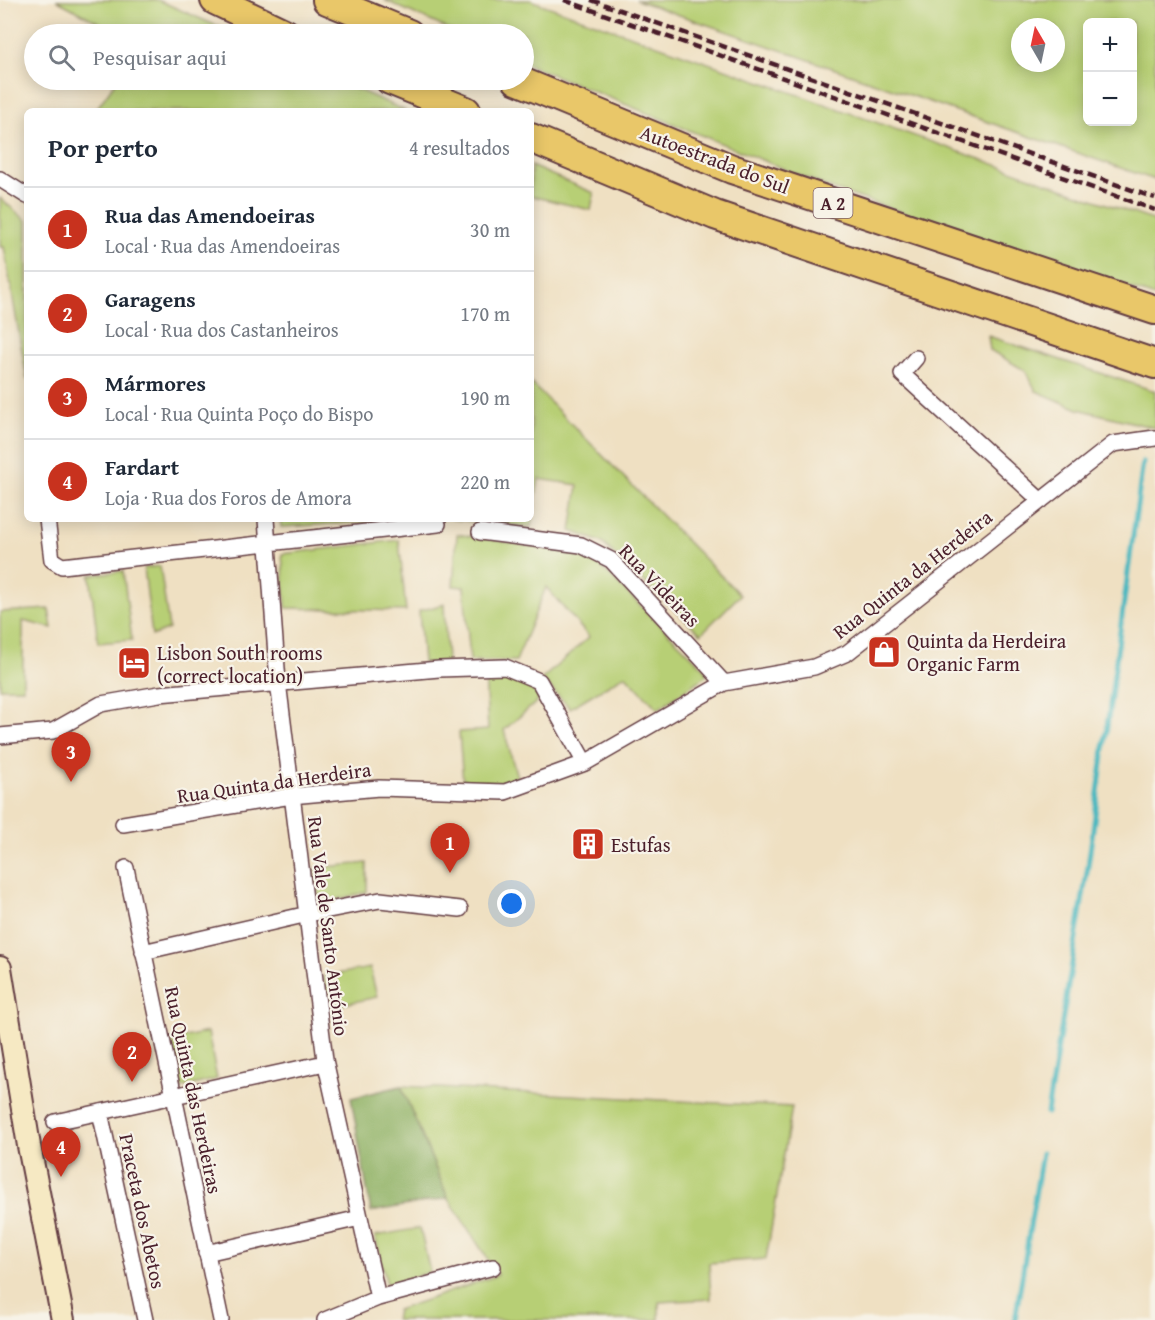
<!DOCTYPE html>
<html lang="pt">
<meta charset="utf-8">
<style>
:root{--surface:#fff;--page:#f6f6f7;--text:#1f2937;--muted:#747a83;--line:#e0e1e3;--accent:#c8321e}
body{margin:0;font-family:"Gentium Book Plus",serif;background:var(--page);color:var(--text)}
.controls{position:absolute;right:18px;top:18px;display:grid;overflow:hidden;border-radius:9px;box-shadow:0 3px 15px #0003}
.controls button{width:54px;height:54px;display:grid;place-items:center;padding:0;border:0;border-bottom:2px solid var(--line);background:var(--surface);color:var(--text);font:30px sans-serif}
.compass{position:absolute;left:1011px;top:18px;width:54px;height:54px;border-radius:50%;background:var(--surface);box-shadow:0 3px 15px #0003;rotate:351deg}
.you{position:absolute;left:512px;top:904px;width:21px;height:21px;margin:-15px;border:4px solid #fff;border-radius:50%;background:#1a73e8;box-shadow:0 0 0 9px #1a73e833}
.badge{display:grid;place-items:center;width:39px;height:39px;border-radius:50%;background:var(--accent);color:#fff;font-size:20px;font-weight:700}
.pin{position:absolute;translate:-50% -50px;filter:drop-shadow(0 2px 3px #0008)}
.pin::after{content:'';position:absolute;top:32px;width:21px;height:18px;background:inherit;clip-path:polygon(0 0,100% 0,50% 100%)}
.list{margin:0;padding:0;list-style:none}
h2{display:flex;justify-content:space-between;align-items:center;height:78px;margin:0;padding:0 24px;font-size:26px}
h2 small{font-size:20px;font-weight:400;color:var(--muted)}
.list li{display:grid;grid-template-columns:39px 1fr auto;gap:18px;align-items:center;box-sizing:border-box;height:84px;padding:0 24px;border-top:2px solid var(--line)}
.list b{display:block;font-size:22px;white-space:nowrap}
.list p{margin:0;font-size:20px;white-space:nowrap;color:var(--muted)}
.list em{font-size:20px;font-style:normal;color:var(--muted)}
.icon{flex:none;width:33px;height:33px;fill:none;stroke:currentColor;stroke-width:2;stroke-linecap:round;stroke-linejoin:round}
.map{position:relative;flex:none;width:1155px;height:1320px;overflow:hidden}
.search{position:absolute;background:var(--surface);box-shadow:0 3px 15px #0003;left:24px;top:24px;width:510px;height:66px;display:flex;align-items:center;gap:15px;box-sizing:border-box;padding:0 21px;border-radius:33px;color:var(--muted);font-size:22px}
.panel{position:absolute;background:var(--surface);box-shadow:0 3px 15px #0003;left:24px;top:108px;width:510px;height:414px;border-radius:9px}
.map>svg:first-child{display:block}
.green{fill:#b7cf74;stroke:#807750;stroke-width:1.5;fill-rule:evenodd}
.forest{fill:#91b266;stroke:#6e6848;stroke-width:1.5}
.lines{fill:none;stroke-linecap:round;stroke-linejoin:round}
.stream{stroke:#49b8c0;stroke-width:5}
.minor-casing{stroke:#633c42;stroke-width:18}
.secondary-casing{stroke:#633c42;stroke-width:26}
.motorway-casing{stroke:#633c42;stroke-width:32}
.minor{stroke:#fff;stroke-width:15}
.secondary{stroke:#f6e9c3;stroke-width:22}
.motorway{stroke:#e9c769;stroke-width:28}
.rail{stroke:#4a1f2b;stroke-width:4.5;stroke-dasharray:9 4.5;stroke-linecap:butt}
.labels{text-anchor:middle;dominant-baseline:central;stroke-width:4.5;stroke-linejoin:round;paint-order:stroke}
.shield{fill:#f7f3e8;stroke:#7e5f64;stroke-width:1.5}
.shield-label{font-size:18px;font-weight:bold;fill:#4a1f2b}
.street-label{font-size:20px;fill:#4a1f2b;stroke:#f7f3e8}
.poi-label{font-size:20px;fill:#4a1f2b;stroke:#f7f3e8;text-anchor:start}
</style>
<div class="map">
<svg width="1155" height="1320" viewBox="0 0 1155 1320">
<rect width="100%" height="100%" fill="#f7f3e8"/>
<filter id="ink" filterUnits="userSpaceOnUse"><feTurbulence type="fractalNoise" baseFrequency=".0167" numOctaves="2"/><feDisplacementMap in="SourceGraphic" scale="12" xChannelSelector="R" yChannelSelector="G"/><feConvolveMatrix kernelMatrix="1 2 1 2 8 2 1 2 1" color-interpolation-filters="sRGB"/></filter>
<filter id="wash" filterUnits="userSpaceOnUse"><feTurbulence type="fractalNoise" baseFrequency=".008" numOctaves="4" result="noise"/><feDisplacementMap in="SourceGraphic" scale="24" xChannelSelector="R" yChannelSelector="G"/><feGaussianBlur stdDeviation="1.35" result="paint"/><feColorMatrix in="noise" values="0 0 0 0 0 0 0 0 0 0 0 0 0 0 0 0 0 1.4 0 .05"/><feComposite in="paint" operator="in"/></filter>
<g filter="url(#wash)">
<rect width="100%" height="100%" fill="#efe0c2"/>
<path class="green" d="M56,0H158L235,34H120Z
M384,0H530L1155,221V297L833,189L524,63V34H459Z
M636,0H1155V180ZM1088,22H1132V122H1088ZM1020,27H1056V63H1020Z
M117,80H336L406,111H95Z
M531,166L594,193L591,210L531,196Z
M0,198L27,221V380L4,247H0Z
M988,336L1155,391V428L1078,409L1036,391L1026,371L990,350Z
M531,383L740,595L701,634L601,542L571,531L578,485L539,479L531,527L451,519H531Z
M280,519H420L281,527Z
M457,534L573,553L596,562L705,669L707,675L658,709L625,675L570,708L542,679L589,637L546,587L516,661H470L464,587L453,586Z
M399,540L406,611L286,608L282,554Z
M160,566L169,629L152,636L144,568Z
M123,571L132,640L98,643L90,575Z
M444,604L447,662L423,663L419,611Z
M49,609L52,628L23,621V688H0V612Z
M499,674C518,678 529,683 540,699L504,730L517,777L498,783H463L459,732L488,730L485,675Z
M367,863V892L327,902L319,898L315,868Z
M370,968L377,997L330,1007L324,976Z
M208,1032L217,1079L181,1088L172,1040Z
M401,1086L792,1107L766,1259L709,1263L711,1299L659,1302V1320H395L397,1310L498,1275L448,1198Z
M420,1228L430,1272L387,1285L375,1236Z"/>
<path class="forest" d="M401,1086L448,1198L371,1212L351,1098Z"/>
<g class="lines">
<path class="stream" d="M1047,1113L1088,866L1143,462
M1015,1320L1042,1153"/>
</g>
</g>
<g filter="url(#ink)">
<g class="lines">
<g class="minor-casing">
<path id="minor" d="M0,179L27,196
M916,358L902,374L1041,501
M47,519L52,560L62,566L438,524
M266,519L278,682L325,1060L378,1298
M480,532L581,545L611,560L724,683
M0,736L53,731L101,704L159,694L439,669L505,667L539,681L585,763
M123,824L291,796L379,788L505,792L585,763L724,683L814,667L847,653L1113,444L1155,438
M126,868L221,1320
M143,952L308,914L380,900L460,909
M100,1112L145,1320
M55,1122L325,1063
M206,1253L360,1218
M325,1320L378,1298L493,1267"/>
</g>
<g class="secondary-casing">
<path id="secondary" d="M0,968L29,1146L63,1320"/>
</g>
<g class="motorway-casing">
<path id="motorway" d="M215,0L286,34
M327,0L409,34
M390,80L466,111
M517,80L732,169L1155,310
M531,138L715,215L1155,364"/>
</g>
<use href="#minor" class="minor"/>
<use href="#secondary" class="secondary"/>
<use href="#motorway" class="motorway"/>
<path class="rail" d="M564,0L1155,210
M591,0L1155,198"/>
</g>
</g>
<defs>
<g id="shop-square" transform="scale(1.725)"><rect x="-9" y="-9" width="18" height="18" rx="4" fill="#c8321e" stroke="#f7f3e8"/><path d="M-5-2.5h2.3a2.7 3.5 0 0 1 5.4 0H5L5.5 6h-11ZM-1.5-2.5h3a1.5 2.3 0 0 0-3 0Z" fill="#fff"/></g>
<g id="hotel-square" transform="scale(1.725)"><rect x="-9" y="-9" width="18" height="18" rx="4" fill="#c8321e" stroke="#f7f3e8"/><path d="M-6-4.5h1.5V1H6V5H4.5V3h-9V5H-6ZM-4 0a1.8 1.8 0 1 1 3.6 0ZM.5 0V-2.5h3Q6-2.5 6 0Z" fill="#fff"/></g>
<g id="building-square" transform="scale(1.725)"><rect x="-9" y="-9" width="18" height="18" rx="4" fill="#c8321e" stroke="#f7f3e8"/><path d="M-4-6H4V6H1V3H-1V6H-4ZM-2.5-4.3h1.7v1.8h-1.7ZM.8-4.3h1.7v1.8H.8ZM-2.5-1h1.7V.8h-1.7ZM.8-1h1.7V.8H.8Z" fill="#fff"/></g>
</defs>
<g fill-rule="evenodd">
<use href="#shop-square" x="884" y="652"/>
<use href="#hotel-square" x="134" y="663"/>
<use href="#building-square" x="588" y="844"/>
</g>
<g class="labels">
<rect class="shield" x="813.5" y="188" width="39" height="30" rx="4.5"/>
<g class="shield-label">
<text x="833" y="203">A 2</text>
</g>
<g class="street-label">
<text transform="translate(715 159) rotate(21)">Autoestrada do Sul</text>
<text transform="translate(912 574) rotate(-38)">Rua Quinta da Herdeira</text>
<text transform="translate(660 585) rotate(46)">Rua Videiras</text>
<text transform="translate(274 782) rotate(-8)">Rua Quinta da Herdeira</text>
<text transform="translate(329 926) rotate(83)">Rua Vale de Santo António</text>
<text transform="translate(194 1090) rotate(78)">Rua Quinta das Herdeiras</text>
<text transform="translate(143 1211) rotate(78)">Praceta dos Abetos</text>
</g>
<g class="poi-label">
<text x="907" y="640">Quinta da Herdeira<tspan x="907" dy="23">Organic Farm</tspan></text>
<text x="157" y="652">Lisbon South rooms<tspan x="157" dy="23">(correct location)</tspan></text>
<text x="611" y="844">Estufas</text>
</g>
</g>
</svg>
<div class="controls">
<button>+</button>
<button>−</button>
</div>
<svg class="compass" viewBox="-18 -18 36 36"><path d="M0-13l5 13h-10z" fill="#e53935"/><path d="M0 13l5-13h-10z" fill="#747a83"/></svg>
<div class="you"></div>
<div class="pin badge" style="left:450px;top:873px">1</div>
<div class="pin badge" style="left:132px;top:1082px">2</div>
<div class="pin badge" style="left:71px;top:782px">3</div>
<div class="pin badge" style="left:61px;top:1177px">4</div>
<div class="search"><svg class="icon" aria-label="search" viewBox="0 0 24 24"><circle cx="10" cy="10" r="6"/><path d="M15 15l6 6"/></svg>Pesquisar aqui</div>
<section class="panel">
<h2>Por perto<small>4 resultados</small></h2>
<ul class="list">
<li><span class="badge">1</span><div><b>Rua das Amendoeiras</b><p>Local · Rua das Amendoeiras</p></div><em>30 m</em></li>
<li><span class="badge">2</span><div><b>Garagens</b><p>Local · Rua dos Castanheiros</p></div><em>170 m</em></li>
<li><span class="badge">3</span><div><b>Mármores</b><p>Local · Rua Quinta Poço do Bispo</p></div><em>190 m</em></li>
<li><span class="badge">4</span><div><b>Fardart</b><p>Loja · Rua dos Foros de Amora</p></div><em>220 m</em></li>
</ul>
</section>
</div>
